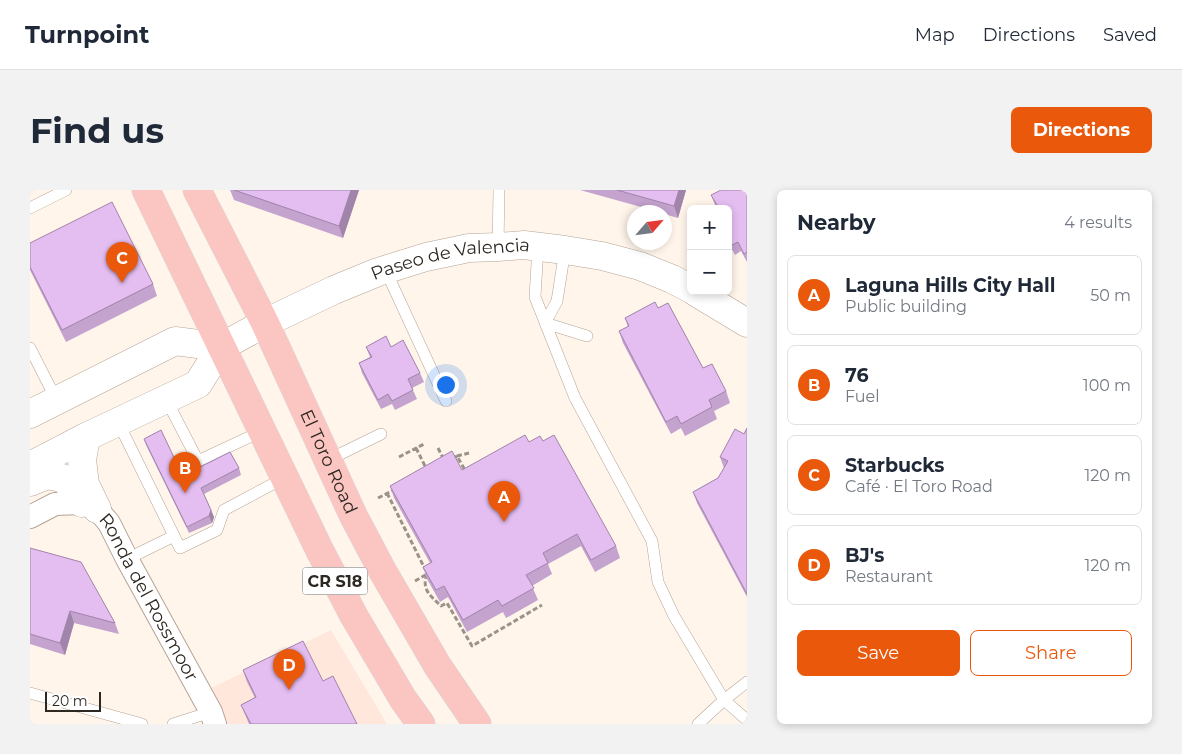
<!DOCTYPE html>
<meta charset="utf-8">
<style>
:root{--surface:#fff;--page:#f2f2f3;--text:#1f2937;--muted:#747a83;--line:#e0e1e3;--accent:#ea580c}
body{margin:0;font-family:Montserrat,sans-serif;background:var(--page);color:var(--text)}
.controls{position:absolute;right:15px;top:15px;display:grid;overflow:hidden;border-radius:8px;box-shadow:0 2px 8px #0003}
.controls button{width:45px;height:45px;display:grid;place-items:center;padding:0;border:0;border-bottom:1px solid var(--line);background:var(--surface);color:var(--text);font:25px sans-serif}
.compass{position:absolute;left:597px;top:15px;width:45px;height:45px;border-radius:50%;background:var(--surface);box-shadow:0 2px 8px #0003;rotate:62deg}
.scale{position:absolute;left:15px;bottom:12px;width:56px;box-sizing:border-box;padding-left:5px;border:2px solid #2e2822;border-top:0;font-size:14px;line-height:18px;white-space:nowrap;color:#2e2822;-webkit-text-stroke:4px #fff;paint-order:stroke}
.you{position:absolute;left:415px;top:194px;width:18px;height:18px;margin:-12px;border:4px solid #fff;border-radius:50%;background:#1a73e8;box-shadow:0 0 0 8px #1a73e833}
.badge{display:grid;place-items:center;width:32px;height:32px;border-radius:50%;background:var(--accent);color:#fff;font-size:16px;font-weight:700}
.pin{position:absolute;translate:-50% -41px;filter:drop-shadow(0 1px 2px #0008)}
.pin::after{content:'';position:absolute;top:26px;width:18px;height:15px;background:inherit;clip-path:polygon(0 0,100% 0,50% 100%)}
.list{margin:0;padding:0;list-style:none}
h2{display:flex;justify-content:space-between;align-items:center;height:65px;margin:0;padding:0 20px;font-size:21px}
h2 small{font-size:16px;font-weight:400;color:var(--muted)}
.list li{display:grid;grid-template-columns:32px 1fr auto;gap:15px;align-items:center;box-sizing:border-box;height:80px;margin:0 10px 10px;padding:0 10px;border:1px solid var(--line);border-radius:8px}
.list b{display:block;font-size:19px;white-space:nowrap}
.list p{margin:0;font-size:16px;white-space:nowrap;color:var(--muted)}
.list em{font-size:16px;font-style:normal;color:var(--muted)}
.actions{display:flex;gap:10px;padding:15px 20px}
.actions a{flex:1;padding:11px 0;border:1px solid var(--accent);border-radius:8px;text-align:center;font-size:18px;color:var(--accent)}
.actions .main{background:var(--accent);color:#fff}
.map{position:relative;flex:none;width:717px;height:534px;overflow:hidden;border-radius:8px}
header{display:flex;align-items:center;gap:30px;box-sizing:border-box;height:70px;padding:0 25px;background:var(--surface);border-bottom:1px solid var(--line)}
header strong{font-size:24px}
nav{display:flex;gap:28px;margin-inline-start:auto;font-size:18px}
.intro{display:flex;align-items:center;justify-content:space-between;box-sizing:border-box;height:120px;padding:0 30px}
h1{margin:0;font-size:35px}
.button{padding:12px 22px;border-radius:8px;background:var(--accent);color:#fff;font-size:18px;font-weight:700}
main{display:flex;gap:30px;padding:0 30px}
aside{flex:1;background:var(--surface);border-radius:8px;box-shadow:0 2px 8px #0003}
.map>svg:first-child{display:block}
.commercial{fill:#ffe7dc}
.lines{fill:none;stroke-linecap:round;stroke-linejoin:round}
.service-casing{stroke:#b4a495;stroke-width:12}
.minor-casing{stroke:#b4a495;stroke-width:24}
.secondary-casing{stroke:#b4a495;stroke-width:29}
.primary-casing{stroke:#d9d8d7;stroke-width:29}
.path{stroke:#9b938a;stroke-width:3;stroke-dasharray:5 2.5;stroke-linecap:butt}
.service{stroke:#fff;stroke-width:11}
.minor{stroke:#fff;stroke-width:22}
.secondary{stroke:#fff;stroke-width:28}
.primary{stroke:#fbc5c2;stroke-width:28}
.wall{fill:#c4a3cf}
.shaded-wall{fill:#a084a9}
.building{fill:#e4bdf1;stroke:#a084a9}
.labels{text-anchor:middle;dominant-baseline:central;stroke-width:5;stroke-linejoin:round;paint-order:stroke}
.shield{fill:#fff;stroke:#6d6864;stroke-width:1}
.shield-label{font-size:16px;font-weight:bold;fill:#2e2822}
.street-label{font-size:18px;fill:#2e2822;stroke:#fff}
</style>
<header>
<strong>Turnpoint</strong>
<nav><a>Map</a><a>Directions</a><a>Saved</a></nav>
</header>
<div class="intro"><h1>Find us</h1><a class="button">Directions</a></div>
<main>
<div class="map">
<svg width="717" height="534" viewBox="0 0 717 534">
<rect width="100%" height="100%" fill="#fff5eb"/>
<path class="commercial" d="M301,440L357,534H194L181,498Z"/>
<g class="lines">
<g class="service-casing">
<path id="service" d="M0,18L36,0
M468,57L469,0
M508,57L505,107L545,208L622,351L628,392L644,426L694,510L717,530
M355,79L416,211
M515,133L527,111L535,60
M515,133L557,146
M0,158L27,211
M136,209L168,271L232,241
M88,232L150,358L187,340L194,320L254,288
M298,270L351,244
M97,369L144,346
M0,503L112,534
M143,534L181,522
M668,534L694,510L717,492"/>
</g>
<g class="minor-casing">
<g id="minor">
<path id="s1" d="M0,327L25,314L52,313L67,319L79,333L97,369L181,522L185,534"/>
</g>
</g>
<g class="secondary-casing">
<g id="secondary">
<path d="M664,101L717,133"/>
<path d="M0,224L145,151L191,157"/>
<path d="M56,247L52,270L55,294L67,319"/>
<path id="s2" d="M0,276L56,247L168,194L191,157L235,133L304,100L348,82L396,67L439,58L468,57L494,55L535,60L572,66L610,76L642,89L661,99"/>
<path d="M0,292L17,285L32,288L44,298L52,313"/>
</g>
</g>
<g class="primary-casing">
<g id="primary">
<path d="M116,0L290,361L324,426L373,509L391,534"/>
<path id="s3" d="M167,0L235,133L323,325L352,380L407,475L447,534"/>
</g>
</g>
<path class="path" d="M386,258L396,278
M408,258L414,270
M427,266L439,263
M369,267L394,254
M423,269L427,266L436,282
M357,303L395,379
M348,308L364,300
M397,384C391,400 401,406 411,416L417,413L442,456L512,415
M385,391L397,384"/>
<use href="#service" class="service"/>
<use href="#minor" class="minor"/>
<use href="#secondary" class="secondary"/>
<use href="#primary" class="primary"/>
</g>
<path class="wall" d="M200,0H329L313,48L204,10Z
M550,0H656L648,28L634,24V22H629Z
M717,2V72L711,61L705,65L698,52V19L685,15L681,5Z
M0,53L123,94L127,106L36,152L0,80Z
M595,128L673,178L696,201L700,213L684,221L687,229L655,246L651,238L641,244L593,153L589,141L598,137Z
M336,157H361L390,183L394,192L382,198L387,209L365,220L362,214L351,219L332,183L329,173L340,167Z
M717,238V407L667,313L663,302L688,288L694,278L690,267L714,244Z
M114,249L150,280L162,281L209,278L211,285L174,304L184,327L182,333L159,343L116,255Z
M499,252L586,356L590,368L565,382L551,356L518,374L522,384L502,396L508,410L476,428L473,422L437,442L418,407L410,412L397,389L393,377L400,373L364,308L360,296L432,280Z
M0,358L85,433L89,444L44,433L35,465L0,454Z
M213,480L293,491L327,534H219L211,515L225,508L217,492Z"/>
<path class="shaded-wall" d="M321,0H329L313,48L309,36Z
M649,0H656L648,28L644,16Z
M181,320L184,327L182,333L179,326Z
M40,421L44,433L35,465L30,453Z"/>
<path class="building" d="M204,0H321L309,36Z
M587,0H649L644,16Z
M691,0H716L717,2V62L714,64L708,52L702,55L698,49V19H679L687,15L681,5Z
M82,12L123,94L32,140L0,77V53Z
M625,112L628,118L638,113L673,178L682,174L696,201L679,210L682,217L651,234L647,226L636,232L589,141L599,136L595,128Z
M356,146L361,157L373,150L390,183L378,189L383,200L362,211L358,204L348,210L329,173L342,167L336,157Z
M717,238V404L663,302L688,288L698,271L690,267L705,239L714,244Z
M131,240L150,280L159,275L162,281L200,262L209,278L171,298L181,320L179,326L157,337L114,249Z
M495,245L499,252L510,246L513,251L524,245L586,356L561,370L547,344L513,363L518,373L496,385L504,398L472,416L468,410L433,430L414,396L406,400L393,377L402,372L360,296L422,261L432,280Z
M0,358L51,372L85,433L40,421L30,453L0,444Z
M273,451L293,491L303,486L327,534H221L211,515L226,507L213,480Z"/>
<g class="labels">
<rect class="shield" x="272.5" y="377.5" width="65" height="27" rx="4"/>
<g class="shield-label">
<text x="305" y="391">CR S18</text>
</g>
<g class="street-label">
<text stroke="none"><textPath href="#s2" startOffset="479">Paseo de Valencia</textPath></text>
<text stroke="none"><textPath href="#s3" startOffset="302">El Toro Road</textPath></text>
<text stroke="none"><textPath href="#s1" startOffset="174">Ronda del Rossmoor</textPath></text>
</g>
</g>
</svg>
<div class="controls">
<button>+</button>
<button>−</button>
</div>
<svg class="compass" viewBox="-18 -18 36 36"><path d="M0-13l5 13h-10z" fill="#e53935"/><path d="M0 13l5-13h-10z" fill="#747a83"/></svg>
<div class="scale">20 m</div>
<div class="you"></div>
<div class="pin badge" style="left:474px;top:332px">A</div>
<div class="pin badge" style="left:155px;top:303px">B</div>
<div class="pin badge" style="left:92px;top:93px">C</div>
<div class="pin badge" style="left:259px;top:500px">D</div>
</div>
<aside>
<h2>Nearby<small>4 results</small></h2>
<ul class="list">
<li><span class="badge">A</span><div><b>Laguna Hills City Hall</b><p>Public building</p></div><em>50 m</em></li>
<li><span class="badge">B</span><div><b>76</b><p>Fuel</p></div><em>100 m</em></li>
<li><span class="badge">C</span><div><b>Starbucks</b><p>Café · El Toro Road</p></div><em>120 m</em></li>
<li><span class="badge">D</span><div><b>BJ's</b><p>Restaurant</p></div><em>120 m</em></li>
</ul>
<div class="actions"><a class="main">Save</a><a>Share</a></div>
</aside>
</main>
